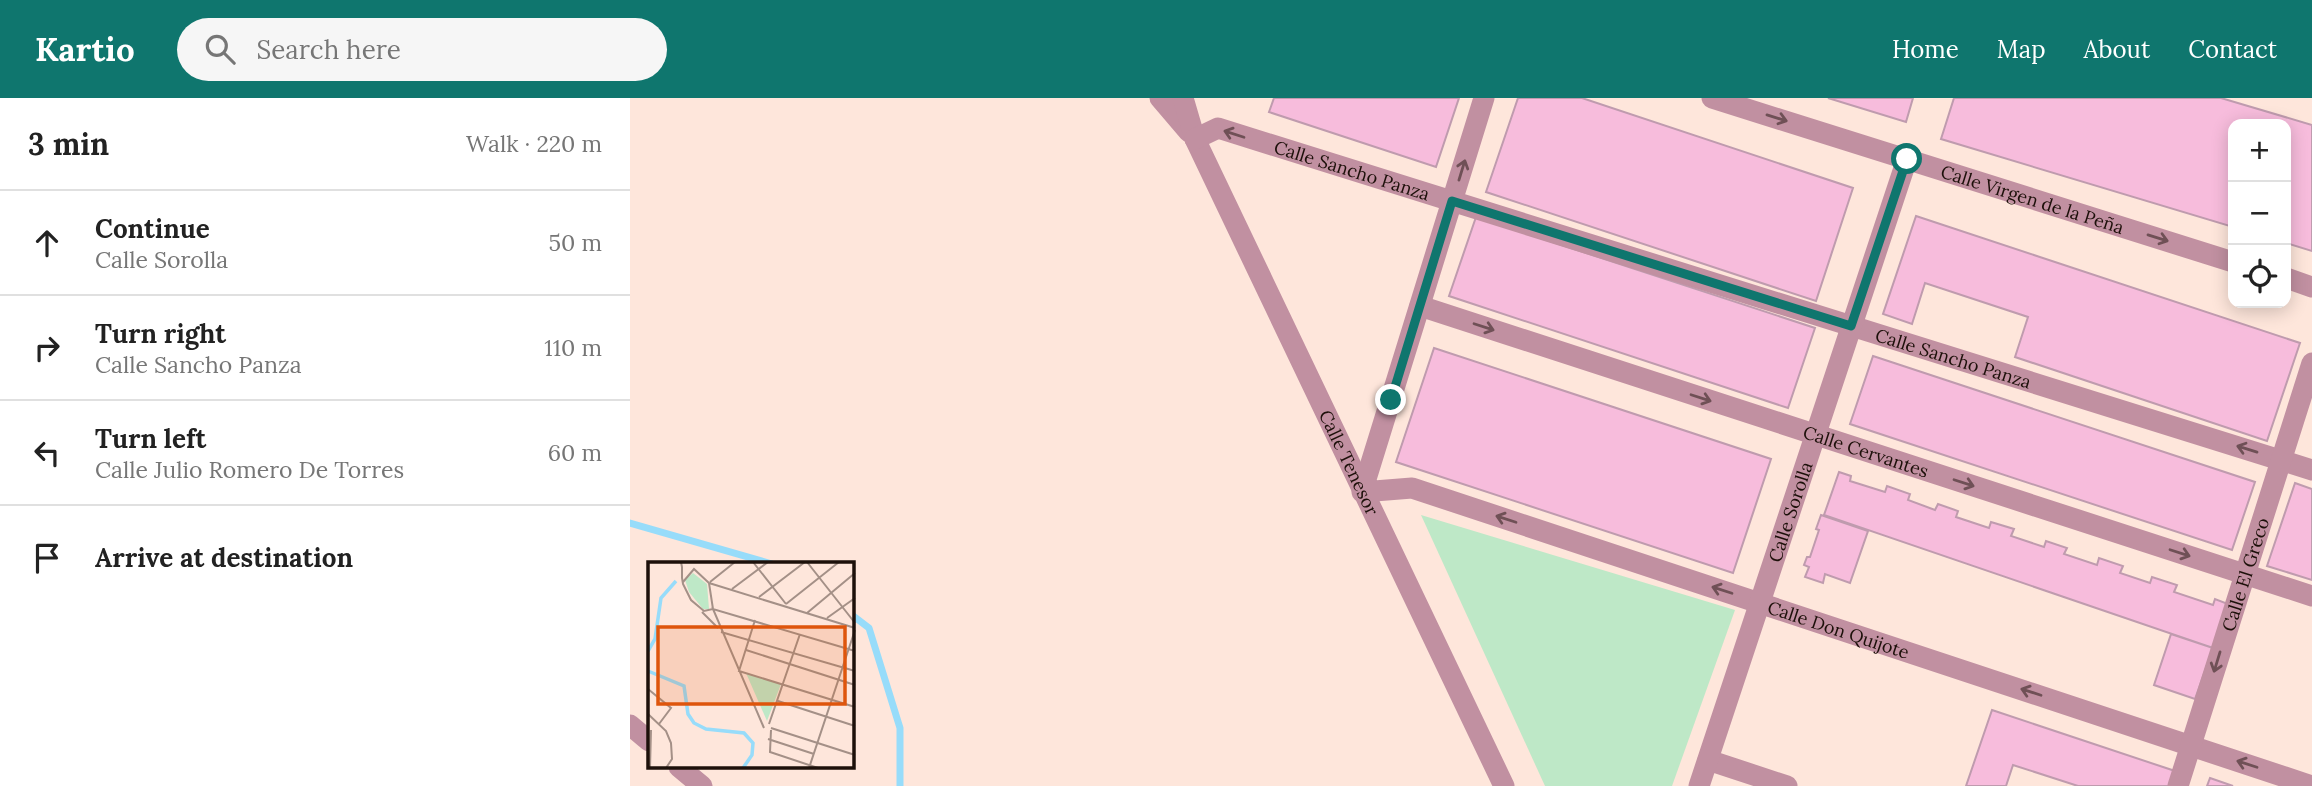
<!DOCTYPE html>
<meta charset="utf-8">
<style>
:root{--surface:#fff;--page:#f6f6f6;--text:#222;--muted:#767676;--line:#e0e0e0;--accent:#0f766e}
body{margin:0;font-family:Lora,serif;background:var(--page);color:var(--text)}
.controls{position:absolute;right:21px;top:21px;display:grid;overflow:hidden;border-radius:14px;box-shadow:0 4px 18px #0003}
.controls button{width:63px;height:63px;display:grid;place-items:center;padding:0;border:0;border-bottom:2px solid var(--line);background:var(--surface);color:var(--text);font:35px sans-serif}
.stop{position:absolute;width:21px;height:21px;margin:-16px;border:5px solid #0f766e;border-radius:50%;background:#fff}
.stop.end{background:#0f766e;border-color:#fff;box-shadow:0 2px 7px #0008}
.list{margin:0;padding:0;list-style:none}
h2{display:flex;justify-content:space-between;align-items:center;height:91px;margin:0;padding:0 28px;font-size:30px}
h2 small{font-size:23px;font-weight:400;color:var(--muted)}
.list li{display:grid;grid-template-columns:46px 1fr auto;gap:21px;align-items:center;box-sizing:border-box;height:105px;padding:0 28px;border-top:2px solid var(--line)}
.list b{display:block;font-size:26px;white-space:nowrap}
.list p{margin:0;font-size:23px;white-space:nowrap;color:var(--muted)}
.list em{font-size:23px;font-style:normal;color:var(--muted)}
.icon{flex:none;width:38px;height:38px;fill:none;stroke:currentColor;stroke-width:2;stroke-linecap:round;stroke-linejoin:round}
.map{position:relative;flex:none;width:1682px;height:688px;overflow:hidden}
header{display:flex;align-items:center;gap:42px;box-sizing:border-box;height:98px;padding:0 35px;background:var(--accent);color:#fff}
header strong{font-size:33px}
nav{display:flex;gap:38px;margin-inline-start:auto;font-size:24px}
.search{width:490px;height:63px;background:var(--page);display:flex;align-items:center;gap:18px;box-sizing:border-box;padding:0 24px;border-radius:38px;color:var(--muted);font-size:26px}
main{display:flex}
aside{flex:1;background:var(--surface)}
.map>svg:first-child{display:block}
.green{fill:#bee8c7}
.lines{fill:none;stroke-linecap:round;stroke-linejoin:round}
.stream{stroke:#97dcfa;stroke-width:7}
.building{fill:#f7bcdc;stroke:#bf9bae;stroke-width:2}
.minor{stroke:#c190a1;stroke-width:21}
.oneway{stroke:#6f5056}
.route{stroke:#0f766e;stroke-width:9}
.labels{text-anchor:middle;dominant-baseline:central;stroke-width:7;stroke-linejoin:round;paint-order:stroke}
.street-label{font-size:18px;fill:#1d100a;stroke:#fff7f3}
.inset-river{fill:none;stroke:#97dcfa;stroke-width:3.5}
.inset-road{fill:none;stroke:#a49087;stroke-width:2}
.view{fill:#de550c;fill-opacity:0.15;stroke:#de550c;stroke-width:3.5}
.inset-edge{fill:none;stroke:#1d100a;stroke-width:3.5}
</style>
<header>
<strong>Kartio</strong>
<div class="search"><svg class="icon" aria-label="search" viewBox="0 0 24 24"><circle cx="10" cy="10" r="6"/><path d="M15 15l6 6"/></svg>Search here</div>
<nav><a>Home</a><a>Map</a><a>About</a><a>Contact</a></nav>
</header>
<main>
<aside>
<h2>3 min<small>Walk · 220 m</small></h2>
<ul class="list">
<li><svg class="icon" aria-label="ahead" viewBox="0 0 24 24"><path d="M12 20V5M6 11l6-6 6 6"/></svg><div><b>Continue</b><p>Calle Sorolla</p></div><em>50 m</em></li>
<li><svg class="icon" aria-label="right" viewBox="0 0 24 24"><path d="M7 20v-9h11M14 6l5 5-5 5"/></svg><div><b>Turn right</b><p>Calle Sancho Panza</p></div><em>110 m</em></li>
<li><svg class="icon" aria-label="left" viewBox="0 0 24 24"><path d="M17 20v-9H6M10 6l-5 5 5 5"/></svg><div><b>Turn left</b><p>Calle Julio Romero De Torres</p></div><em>60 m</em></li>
<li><svg class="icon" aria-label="arrive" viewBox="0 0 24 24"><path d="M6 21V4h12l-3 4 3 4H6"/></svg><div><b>Arrive at destination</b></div></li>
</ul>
</aside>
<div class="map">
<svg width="1682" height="688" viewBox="0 0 1682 688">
<rect width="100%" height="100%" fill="#fee6db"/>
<path class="green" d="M791,417L1105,512L1042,688H915Z"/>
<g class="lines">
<path class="stream" d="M0,425L142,466
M222,517L239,530L270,630V688"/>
</g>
<path class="building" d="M644,0H829L806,69L639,14Z
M888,0H952L1223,90L1186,203L856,94Z
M1198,0H1283L1276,24Z
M1324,0H1591L1682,27V153L1656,145V26H1603V129L1311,41Z
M1286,118L1670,245L1637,343L1385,259L1398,219L1295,185L1282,226L1253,216Z
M846,119L1185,230L1158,310L819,198Z
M804,250L1141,361L1103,475L766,364Z
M1243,258L1625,384L1602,452L1220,326Z
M1209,374L1221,378L1220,383L1255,394L1257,388L1280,396L1278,402L1305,412L1308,406L1328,413L1326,419L1359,430L1361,424L1384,431L1381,438L1414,449L1416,443L1437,450L1434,456L1467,467L1469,460L1493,468L1490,475L1520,485L1522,479L1547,487L1544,494L1583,507L1585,501L1598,506L1583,550L1194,417Z
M1665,385L1682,391V482L1637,468Z
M1191,417L1238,433L1220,485L1195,476L1193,485L1175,479L1179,469L1174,467L1177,459H1180L1189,432L1186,431Z
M1541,536L1583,550L1565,601L1524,587Z
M1362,612L1545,673L1540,688H1448L1383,667L1376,688H1336Z
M1580,680L1603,688H1577Z"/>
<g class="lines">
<g class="minor">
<path d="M530,0L559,34"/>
<path id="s1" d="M553,0L565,41L874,688"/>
<path id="s2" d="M854,0L732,394L782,390L1682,688"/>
<path id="s3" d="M1082,0L1603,164"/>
<path id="s4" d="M565,41L588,30L1682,372"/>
<path d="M1656,180L1682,189"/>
<path id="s5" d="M790,208L1682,498"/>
<path d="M0,627L19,643"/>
<path d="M1078,662L1157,688"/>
<path d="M49,669L72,688"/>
<path id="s6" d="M1069,688L1277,61"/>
<path id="s7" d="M1548,688L1682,265"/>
</g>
</g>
<defs><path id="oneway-shaft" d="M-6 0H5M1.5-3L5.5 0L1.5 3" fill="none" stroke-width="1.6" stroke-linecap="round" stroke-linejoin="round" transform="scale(1.75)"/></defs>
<g class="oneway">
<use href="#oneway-shaft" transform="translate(1147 20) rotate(17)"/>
<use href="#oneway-shaft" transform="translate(604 36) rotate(-162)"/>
<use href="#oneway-shaft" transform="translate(832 72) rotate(-73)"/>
<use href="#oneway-shaft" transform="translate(1528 140) rotate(17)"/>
<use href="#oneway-shaft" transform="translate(854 229) rotate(18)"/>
<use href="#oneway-shaft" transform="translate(1071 300) rotate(18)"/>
<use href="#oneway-shaft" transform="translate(1617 351) rotate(-163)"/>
<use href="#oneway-shaft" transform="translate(1334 385) rotate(18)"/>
<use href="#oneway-shaft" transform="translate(876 421) rotate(-162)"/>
<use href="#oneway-shaft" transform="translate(1550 455) rotate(18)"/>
<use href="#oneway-shaft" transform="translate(1092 492) rotate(-162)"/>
<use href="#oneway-shaft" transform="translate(1587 564) rotate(107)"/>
<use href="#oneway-shaft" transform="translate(1401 594) rotate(-162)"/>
<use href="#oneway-shaft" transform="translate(1617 666) rotate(-162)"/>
</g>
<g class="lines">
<path class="route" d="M761,302L822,103L1221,228L1277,61"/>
</g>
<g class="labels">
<g class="street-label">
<text stroke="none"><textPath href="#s4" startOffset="166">Calle Sancho Panza</textPath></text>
<text stroke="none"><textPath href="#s3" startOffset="336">Calle Virgen de la Peña</textPath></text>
<text stroke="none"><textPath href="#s4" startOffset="796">Calle Sancho Panza</textPath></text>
<text stroke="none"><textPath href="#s5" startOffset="469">Calle Cervantes</textPath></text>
<text stroke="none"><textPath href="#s1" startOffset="401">Calle Tenesor</textPath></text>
<text stroke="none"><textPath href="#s6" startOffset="289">Calle Sorolla</textPath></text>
<text stroke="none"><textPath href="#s7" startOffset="222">Calle El Greco</textPath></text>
<text stroke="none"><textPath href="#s2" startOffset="912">Calle Don Quijote</textPath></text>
</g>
</g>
<g transform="translate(18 464)">
<rect width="206" height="206" fill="#fee6db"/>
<path d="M45,11L59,22L61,47H55L41,30L37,18ZM98,111L133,122L119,159Z" fill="#bee8c7"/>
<path class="inset-river" d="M0,89L7,77L13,36L28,19M0,109L36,124L40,152L46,161L58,167L96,171L105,181L104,193L95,206"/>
<path class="inset-road" d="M33,0L34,5V16L35,22L43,38L56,49L65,47L61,21L46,7L35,20M105,0L138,42M159,0L207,61M62,20L87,0M61,21L207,66M84,27L120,0M111,35L157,0M138,42L191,0M54,50L70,66M159,51L207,11M179,56L207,36M107,58L91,109L207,145M73,70L207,109M98,88L207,123M0,127L23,146L11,162M130,139L207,164M0,152L18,169L23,181L24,197L18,206M121,162L152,72M116,166L65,47L207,89M123,166L207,193M123,168L122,190L170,206M120,177L166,192M2,206L3,168M161,206L207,68"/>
<path class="view" d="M10,65H197V142H10Z"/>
<rect width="206" height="206" class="inset-edge"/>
</g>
</svg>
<div class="controls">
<button>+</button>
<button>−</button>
<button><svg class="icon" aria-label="locate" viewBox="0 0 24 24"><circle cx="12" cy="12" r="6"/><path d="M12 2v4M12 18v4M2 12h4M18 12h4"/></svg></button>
</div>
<div class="stop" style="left:1277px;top:61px"></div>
<div class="stop end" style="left:761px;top:302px"></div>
</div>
</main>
